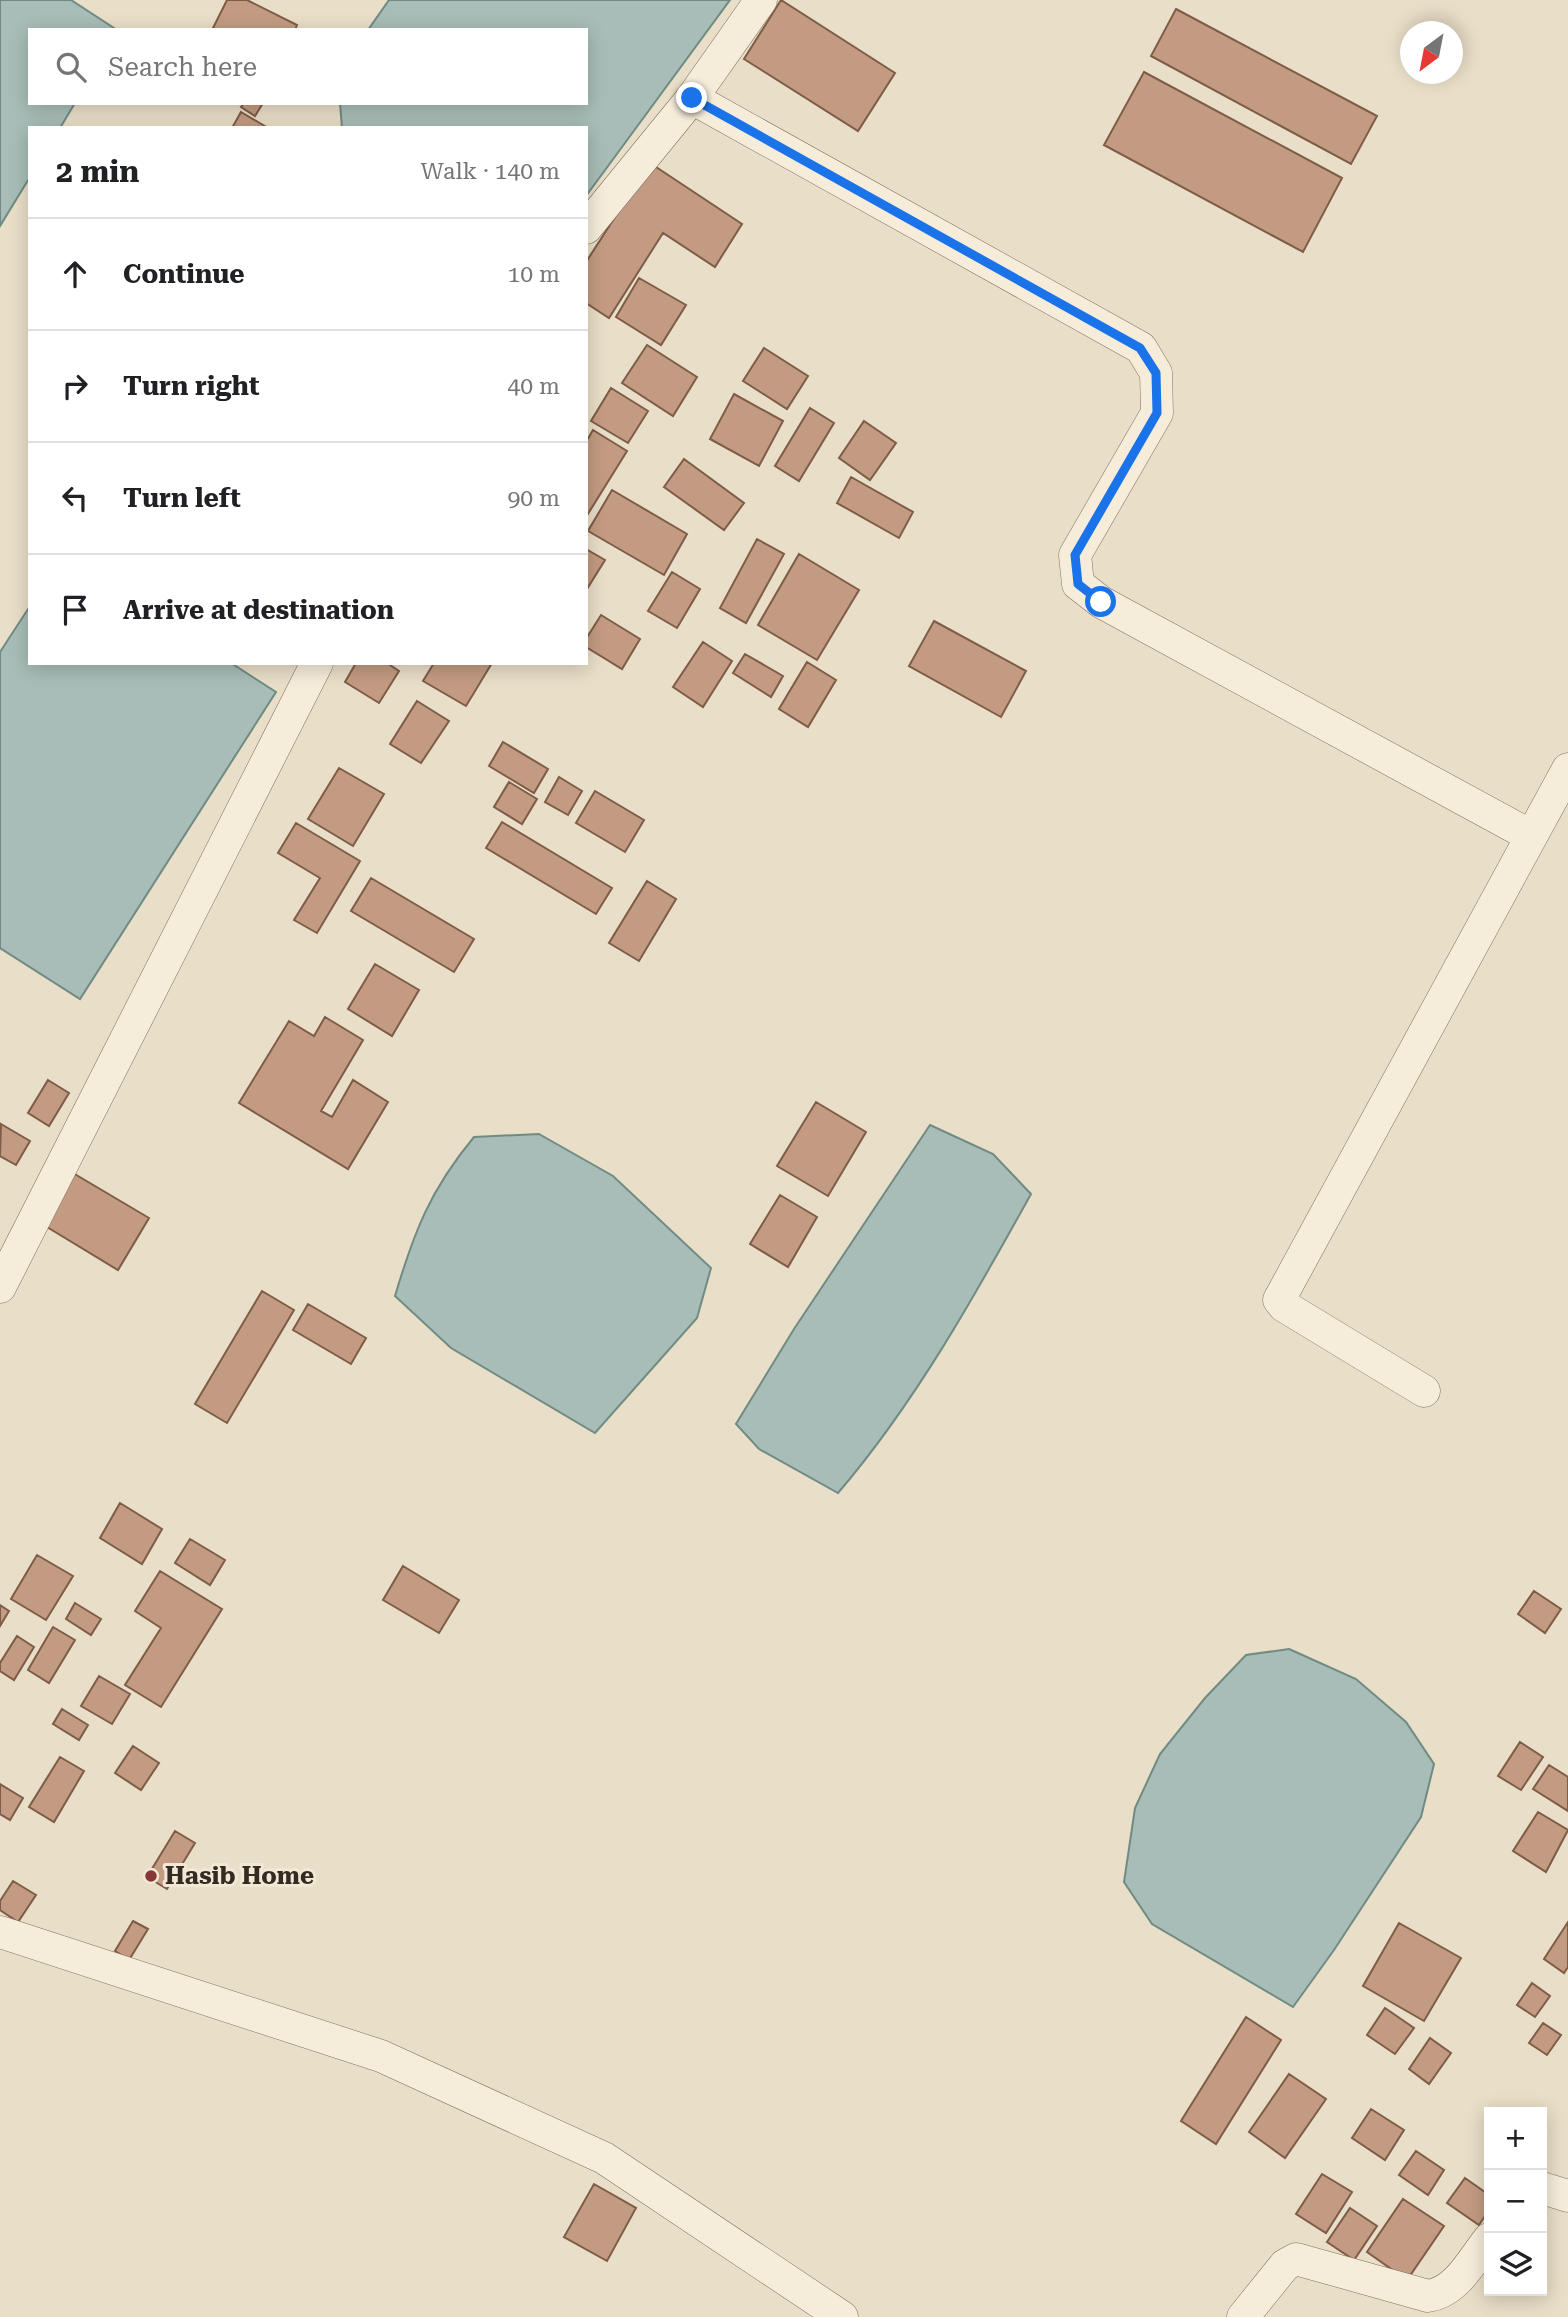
<!DOCTYPE html>
<meta charset="utf-8">
<style>
:root{--surface:#fff;--page:#f2f2f2;--text:#202124;--muted:#757577;--line:#e0e0e0}
body{margin:0;font-family:"Roboto Serif",serif;background:var(--page);color:var(--text)}
.controls{position:absolute;right:21px;bottom:21px;display:grid;overflow:hidden;border-radius:0px;box-shadow:0 4px 18px #0003}
.controls button{width:63px;height:63px;display:grid;place-items:center;padding:0;border:0;border-bottom:2px solid var(--line);background:var(--surface);color:var(--text);font:35px sans-serif}
.compass{position:absolute;left:1400px;top:21px;width:63px;height:63px;border-radius:50%;background:var(--surface);box-shadow:0 4px 18px #0003;rotate:212deg}
.stop{position:absolute;width:21px;height:21px;margin:-16px;border:5px solid #1a73e8;border-radius:50%;background:#fff}
.stop.end{background:#1a73e8;border-color:#fff;box-shadow:0 2px 7px #0008}
.list{margin:0;padding:0;list-style:none}
h2{display:flex;justify-content:space-between;align-items:center;height:91px;margin:0;padding:0 28px;font-size:30px}
h2 small{font-size:23px;font-weight:400;color:var(--muted)}
.list li{display:grid;grid-template-columns:46px 1fr auto;gap:21px;align-items:center;box-sizing:border-box;height:112px;padding:0 28px;border-top:2px solid var(--line)}
.list b{display:block;font-size:26px;white-space:nowrap}
.list em{font-size:23px;font-style:normal;color:var(--muted)}
.icon{flex:none;width:38px;height:38px;fill:none;stroke:currentColor;stroke-width:2;stroke-linecap:round;stroke-linejoin:round}
.map{position:relative;flex:none;width:1568px;height:2317px;overflow:hidden}
.search{position:absolute;background:var(--surface);box-shadow:0 4px 18px #0003;left:28px;top:28px;width:560px;height:77px;display:flex;align-items:center;gap:18px;box-sizing:border-box;padding:0 24px;border-radius:0px;color:var(--muted);font-size:26px}
.panel{position:absolute;background:var(--surface);box-shadow:0 4px 18px #0003;left:28px;top:126px;width:560px;height:539px;border-radius:0px}
.map>svg:first-child{display:block}
.water{fill:#a8bdb7;stroke:#708b83;stroke-width:2}
.building{fill:#c39b82;stroke:#7f5c47;stroke-width:2}
.lines{fill:none;stroke-linecap:round;stroke-linejoin:round}
.street-casing{stroke:#83715f;stroke-width:33}
.street{stroke:#f5ecda;stroke-width:32}
.route{stroke:#1a73e8;stroke-width:9}
.poi-dot{fill:#8a3639;stroke:#f1e9d6;stroke-width:2.5}
.labels{text-anchor:middle;dominant-baseline:central;stroke-width:6;stroke-linejoin:round;paint-order:stroke}
.poi-label{font-size:24px;font-weight:bold;fill:#352a21;stroke:#f1e9d6;text-anchor:start}
</style>
<div class="map">
<svg width="1568" height="2317" viewBox="0 0 1568 2317">
<rect width="100%" height="100%" fill="#e9dec7"/>
<path class="water" d="M0,0H71L117,30H30V103H75L60,128H30V177L0,226Z
M389,0H730L586,196V128H342L340,103H586V30H368Z
M30,606V663H231L276,692L80,999L0,948V652Z
M930,1125L993,1154L1031,1194C974,1297 915,1403 838,1493L759,1449L736,1424L794,1329Z
M539,1134L613,1176L711,1268L697,1318L595,1433L451,1348L395,1296C414,1232 430,1190 474,1137Z
M1289,1649L1356,1679L1406,1722L1434,1764L1421,1817L1334,1950L1293,2007L1152,1924L1124,1882L1135,1808L1160,1754L1205,1698L1246,1655Z"/>
<path class="building" d="M227,0H247L297,25L295,30H212Z
M781,0L895,73L858,131L744,59Z
M1176,9L1377,116L1351,164L1151,56Z
M1144,72L1342,178L1303,252L1104,145Z
M244,103H263L255,116L241,107Z
M241,112L268,128H232Z
M650,163L742,224L715,267L663,233L609,318L586,303V262Z
M639,278L686,305L661,345L616,317Z
M647,345L697,377L673,416L622,383Z
M764,348L808,376L787,409L743,381Z
M611,388L648,411L628,443L591,421Z
M734,394L783,421L759,466L710,439Z
M810,408L834,423L799,481L775,466Z
M864,421L896,443L870,480L839,458Z
M593,430L627,451L586,517V442Z
M684,459L744,503L724,530L664,487Z
M851,477L913,512L899,538L837,503Z
M612,490L687,534L664,575L588,531Z
M757,539L784,554L746,623L720,608Z
M586,549L605,560L587,589H586Z
M799,554L859,590L817,660L758,625Z
M672,572L700,589L677,628L648,611Z
M601,615L640,639L622,669L586,647V639Z
M934,621L1026,671L1001,717L909,666Z
M703,642L732,661L703,707L673,687Z
M745,654L783,676L771,697L733,673Z
M807,662L836,680L808,727L779,709Z
M356,663H387L399,671L379,703L345,682Z
M434,663H492L466,706L423,681Z
M417,701L449,721L421,763L390,744Z
M503,742L548,769L534,793L489,766Z
M339,768L384,794L353,846L308,819Z
M559,777L582,791L568,815L545,802Z
M509,782L537,799L522,824L494,807Z
M595,791L644,820L625,852L576,823Z
M502,822L612,888L596,914L486,848Z
M296,823L360,861L317,933L294,920L320,878L278,853Z
M371,878L474,939L454,972L351,911Z
M647,881L676,899L639,961L609,943Z
M375,964L419,990L392,1036L348,1009Z
M325,1017L363,1040L321,1111L332,1117L353,1080L388,1102L348,1169L239,1103L289,1021L314,1036Z
M48,1080L69,1093L49,1126L28,1113Z
M816,1102L866,1132L828,1196L777,1166Z
M1,1124L30,1141L16,1165L0,1156Z
M73,1173L149,1218L118,1270L42,1224Z
M780,1195L817,1217L788,1267L750,1244Z
M262,1291L294,1310L227,1423L195,1404Z
M308,1304L366,1338L351,1364L293,1330Z
M120,1503L162,1529L142,1564L100,1538Z
M190,1539L225,1560L210,1585L175,1563Z
M37,1555L73,1576L46,1620L11,1599Z
M403,1566L459,1600L439,1633L383,1600Z
M160,1571L222,1609L161,1707L125,1685L161,1628L135,1611Z
M1534,1591L1561,1609L1545,1633L1518,1614Z
M75,1603L101,1619L91,1635L66,1619Z
M0,1605L9,1611L0,1626Z
M53,1627L75,1640L49,1683L28,1670Z
M17,1636L34,1647L14,1680L0,1671V1663Z
M99,1676L130,1694L112,1724L81,1706Z
M62,1709L88,1725L79,1740L53,1724Z
M1520,1742L1543,1757L1521,1790L1498,1776Z
M133,1746L159,1763L141,1790L115,1773Z
M60,1757L84,1771L54,1822L29,1807Z
M1549,1765L1568,1777V1811L1533,1789Z
M0,1784L23,1798L10,1820L0,1814Z
M1538,1812L1568,1830L1546,1872L1513,1851Z
M175,1831L195,1843L167,1889L147,1877Z
M13,1881L36,1895L18,1922L0,1910V1901Z
M133,1921L148,1929L129,1960L115,1951Z
M1568,1922V1967L1564,1973L1544,1959Z
M1399,1923L1461,1958L1424,2021L1363,1986Z
M1532,1983L1550,1996L1535,2017L1517,2005Z
M1385,2008L1414,2028L1395,2054L1367,2035Z
M1246,2017L1281,2040L1216,2144L1181,2121Z
M1543,2023L1561,2035L1547,2055L1529,2043Z
M1430,2038L1451,2053L1429,2084L1409,2069Z
M1289,2074L1326,2099L1285,2158L1249,2132Z
M1371,2109L1404,2130L1385,2160L1352,2138Z
M1416,2151L1444,2170L1428,2195L1399,2175Z
M1322,2174L1352,2192L1326,2233L1296,2214Z
M1465,2178L1489,2195V2210L1479,2225L1447,2203Z
M594,2184L636,2208L607,2261L564,2237Z
M1403,2199L1444,2226L1407,2280L1367,2252Z
M1350,2208L1377,2226L1354,2260L1327,2242Z"/>
<g class="lines">
<g class="street-casing">
<path id="street" d="M692,98L1141,348L1156,373L1157,413L1075,555L1078,584L1101,602L1531,836
M586,228L692,98L761,0
M0,1287L317,663
M1424,1391L1284,1306L1279,1300L1568,769
M0,1932L381,2056L604,2158L842,2317
M1542,2188L1568,2196
M1243,2317L1285,2265L1296,2259L1428,2296C1457,2292 1472,2260 1489,2239"/>
</g>
<use href="#street" class="street"/>
</g>
<g class="lines">
<path class="route" d="M692,98L1140,348L1156,373L1157,413L1075,555L1078,584L1101,602"/>
</g>
<circle class="poi-dot" cx="151" cy="1876" r="7"/>
<g class="labels">
<g class="poi-label">
<text x="165" y="1876">Hasib Home</text>
</g>
</g>
</svg>
<div class="controls">
<button>+</button>
<button>−</button>
<button><svg class="icon" aria-label="layers" viewBox="0 0 24 24"><path d="M12 4l9 5-9 5-9-5zM3 14l9 5 9-5"/></svg></button>
</div>
<svg class="compass" viewBox="-18 -18 36 36"><path d="M0-13l5 13h-10z" fill="#e53935"/><path d="M0 13l5-13h-10z" fill="#757577"/></svg>
<div class="stop" style="left:1101px;top:602px"></div>
<div class="stop end" style="left:692px;top:98px"></div>
<div class="search"><svg class="icon" aria-label="search" viewBox="0 0 24 24"><circle cx="10" cy="10" r="6"/><path d="M15 15l6 6"/></svg>Search here</div>
<section class="panel">
<h2>2 min<small>Walk · 140 m</small></h2>
<ul class="list">
<li><svg class="icon" aria-label="ahead" viewBox="0 0 24 24"><path d="M12 20V5M6 11l6-6 6 6"/></svg><div><b>Continue</b></div><em>10 m</em></li>
<li><svg class="icon" aria-label="right" viewBox="0 0 24 24"><path d="M7 20v-9h11M14 6l5 5-5 5"/></svg><div><b>Turn right</b></div><em>40 m</em></li>
<li><svg class="icon" aria-label="left" viewBox="0 0 24 24"><path d="M17 20v-9H6M10 6l-5 5 5 5"/></svg><div><b>Turn left</b></div><em>90 m</em></li>
<li><svg class="icon" aria-label="arrive" viewBox="0 0 24 24"><path d="M6 21V4h12l-3 4 3 4H6"/></svg><div><b>Arrive at destination</b></div></li>
</ul>
</section>
</div>
